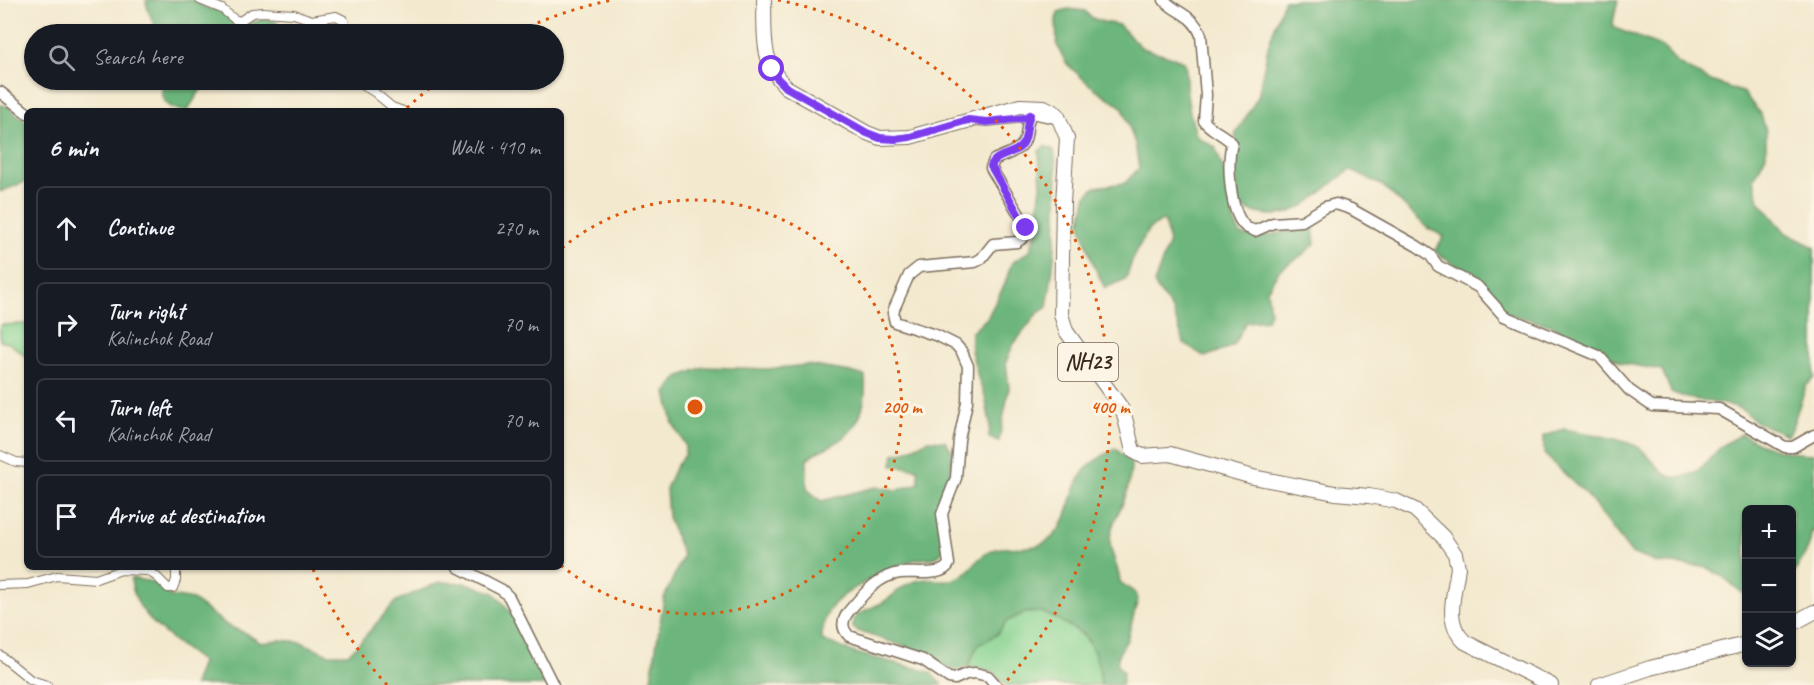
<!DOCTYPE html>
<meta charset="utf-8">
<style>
:root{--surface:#171b24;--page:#242831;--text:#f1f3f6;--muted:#9ea1a6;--line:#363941}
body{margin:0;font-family:Caveat,sans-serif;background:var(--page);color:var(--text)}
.controls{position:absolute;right:18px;bottom:18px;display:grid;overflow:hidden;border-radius:9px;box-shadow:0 2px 4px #0004}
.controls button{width:54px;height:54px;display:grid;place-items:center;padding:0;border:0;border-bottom:2px solid var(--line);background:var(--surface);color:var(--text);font:30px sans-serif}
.stop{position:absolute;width:18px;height:18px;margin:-14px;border:4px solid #7c3aed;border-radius:50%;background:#fff}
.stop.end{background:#7c3aed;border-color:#fff;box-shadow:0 2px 6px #0008}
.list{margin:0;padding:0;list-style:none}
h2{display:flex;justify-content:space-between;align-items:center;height:78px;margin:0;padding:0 24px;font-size:26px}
h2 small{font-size:20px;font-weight:400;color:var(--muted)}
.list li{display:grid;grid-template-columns:39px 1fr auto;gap:18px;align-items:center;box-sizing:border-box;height:84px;margin:0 12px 12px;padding:0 12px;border:2px solid var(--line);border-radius:9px}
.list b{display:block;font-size:22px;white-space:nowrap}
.list p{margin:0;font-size:20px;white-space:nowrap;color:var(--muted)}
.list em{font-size:20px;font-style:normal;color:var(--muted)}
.icon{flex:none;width:33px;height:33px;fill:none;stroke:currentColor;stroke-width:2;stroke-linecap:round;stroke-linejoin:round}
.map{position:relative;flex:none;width:1814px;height:685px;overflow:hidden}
.search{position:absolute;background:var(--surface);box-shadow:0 2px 4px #0004;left:24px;top:24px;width:540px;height:66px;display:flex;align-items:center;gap:15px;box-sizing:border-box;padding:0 21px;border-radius:33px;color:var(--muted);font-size:22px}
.panel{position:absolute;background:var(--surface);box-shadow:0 2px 4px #0004;left:24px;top:108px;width:540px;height:462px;border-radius:9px}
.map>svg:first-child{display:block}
.green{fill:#86d391;stroke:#607e58;stroke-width:1.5}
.forest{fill:#6cb57b;stroke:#54704c;stroke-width:1.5}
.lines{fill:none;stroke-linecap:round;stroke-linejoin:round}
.minor-casing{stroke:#7b6d5c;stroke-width:10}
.tertiary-casing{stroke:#7b6d5c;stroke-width:13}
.primary-casing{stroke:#7b6d5c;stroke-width:16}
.minor{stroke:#fff;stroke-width:8}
.tertiary{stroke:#fff;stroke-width:10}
.primary{stroke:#fff;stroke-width:14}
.route{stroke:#7c3aed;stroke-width:8}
.ring{fill:none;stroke:#df570d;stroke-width:3;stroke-dasharray:3 6}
.labels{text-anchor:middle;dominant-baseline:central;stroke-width:6;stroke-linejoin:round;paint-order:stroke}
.shield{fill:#fcf5e5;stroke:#75675a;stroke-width:1.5}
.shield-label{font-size:22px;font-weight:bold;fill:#3b2a1e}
.centre{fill:#df570d;stroke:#fcf5e5;stroke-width:3}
.ring-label{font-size:18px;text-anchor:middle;font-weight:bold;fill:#df570d;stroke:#fcf5e5;stroke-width:6;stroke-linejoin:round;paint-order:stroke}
</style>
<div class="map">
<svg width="1814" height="685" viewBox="0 0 1814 685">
<rect width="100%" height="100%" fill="#fcf5e5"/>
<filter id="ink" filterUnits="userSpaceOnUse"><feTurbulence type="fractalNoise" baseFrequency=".0167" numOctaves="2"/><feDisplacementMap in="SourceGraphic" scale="12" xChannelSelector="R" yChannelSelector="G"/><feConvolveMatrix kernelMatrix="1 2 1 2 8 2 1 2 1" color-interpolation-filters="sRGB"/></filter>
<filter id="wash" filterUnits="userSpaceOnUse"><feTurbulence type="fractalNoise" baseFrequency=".008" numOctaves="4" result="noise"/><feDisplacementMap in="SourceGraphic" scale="24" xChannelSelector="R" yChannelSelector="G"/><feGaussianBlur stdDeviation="1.35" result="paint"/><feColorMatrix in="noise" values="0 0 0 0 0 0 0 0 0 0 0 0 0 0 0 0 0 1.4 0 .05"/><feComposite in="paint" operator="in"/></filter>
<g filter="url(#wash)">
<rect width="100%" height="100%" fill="#f3e9cf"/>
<path class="green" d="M27,324V357L9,343L0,341V325Z
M1041,612C1080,628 1098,639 1101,685H1006L993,671L968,667L978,645L996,635L1007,621L1024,613Z"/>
<path class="forest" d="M146,0H193L206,8L221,10L235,21L248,24L266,18L278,23L274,34H163C154,27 147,11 146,0Z
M1284,0H1618L1612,27L1663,47L1678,64L1711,81L1744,93L1761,115L1766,131V155L1754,179L1759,201L1786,233L1814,247V378L1806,386L1791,430L1787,435L1754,421L1746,412L1734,406L1687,398L1671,392L1662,370L1621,363L1588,342L1573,338L1554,326L1505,313L1484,287L1435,251L1444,236L1429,229L1383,186L1350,170C1309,199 1293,230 1239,207L1234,169L1238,145L1235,135L1258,97L1269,43Z
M1068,9L1085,11L1090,17L1103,22L1119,25L1142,48L1173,57L1185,63C1187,74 1185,82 1187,93C1188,108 1192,122 1197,137L1215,147L1226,177L1234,221L1241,235L1259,237L1313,227L1315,244L1301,256L1279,270L1267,290L1270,312L1267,320L1246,322L1233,346L1205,357L1184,343L1173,311L1154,284L1169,242L1164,220L1149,229L1134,255L1126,279L1105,288L1094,266L1080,224L1087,195L1095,187L1125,183L1139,168L1135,144L1123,108L1090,85L1067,64L1062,55L1057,45L1056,20L1058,12Z
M165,80H207L187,111C178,111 163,106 162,95C161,91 164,84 165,80Z
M0,105L7,106L27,122V181L0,192Z
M1045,146L1054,150C1061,202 1056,255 1047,307L1037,314L1013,345L1006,362L1009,388L999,441L989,438L990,423L985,396L979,381L971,350V333L987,318L1005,284L1011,264L1030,250L1035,236L1041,186L1039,151Z
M807,365L851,372L865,376C867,405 860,431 832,445C821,451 817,450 807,459V489L821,501L876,487L898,490L919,483L918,469L892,465L894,454L904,452L929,440L945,441L952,451L950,478L939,510L943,550L937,557C929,559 921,558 914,560C900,564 888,571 875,577C847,592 821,603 822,640L855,653L930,672L942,685H650L664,598L683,556L668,517L666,489L675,468L685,454V445L673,423L666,393L678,377L704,367L767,369Z
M1564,429C1581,432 1629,439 1641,449C1655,460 1661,483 1686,476C1701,472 1711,456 1722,446C1728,441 1735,438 1742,434C1765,449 1787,453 1814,454V532H1811C1812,547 1800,563 1792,576V510H1746V596L1722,576L1706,567L1657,563L1631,553L1586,494L1544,454V436Z
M1115,448L1131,463C1131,474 1128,489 1124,500C1119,513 1110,526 1110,541C1110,553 1119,568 1120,582L1135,593L1138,599L1127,640L1119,653L1117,665L1123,672L1122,685H1101L1100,671L1094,652L1086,636L1057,619L1041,612L1024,613L1007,621L996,635L978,645L968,667L957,670L948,668L923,652L860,632L853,628V619C863,609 874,608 885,601C897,593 904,583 920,580C931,577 945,583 956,579C974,572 975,555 996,549C1014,545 1034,552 1050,539C1071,523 1069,490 1085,470C1092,461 1105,455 1115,448Z
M131,578L153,582L170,596L193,600L228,626L245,633L261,643L281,640L301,642L328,654H348L354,649L396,601L440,582L466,583L494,593L510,611L528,639L544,685H194L202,662C174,640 133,617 131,578Z"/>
</g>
<g filter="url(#ink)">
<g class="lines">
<g class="minor-casing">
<path id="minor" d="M200,0L222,9L234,19L240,21L252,13L263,12L294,14L312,20L336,16L344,20L348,34
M354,80L374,92L392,107L403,111
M978,121L987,122L1025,118L1030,115
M0,455L16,462L27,463
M0,585L28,584L57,576L96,579L121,570L148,571L157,577L168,588H173L176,580V567
M0,655L31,680L47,685"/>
</g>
<g class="tertiary-casing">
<path id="tertiary" d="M1164,0C1177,14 1193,14 1201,35L1206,95L1204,121C1212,131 1223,134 1232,143C1227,162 1229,213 1246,227C1248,229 1252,229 1255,231L1273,223L1302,221L1325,207L1336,204L1351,209L1417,246L1430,255L1438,266L1478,287L1504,316L1599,356L1629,390L1652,406L1719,409L1785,447H1793L1814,435
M0,92L27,113
M458,567L502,590L509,597L553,685
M996,685L988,676L975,673L966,674L955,679L949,678L923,660L849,636C841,628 842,620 849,611C863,595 877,576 900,573C914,571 942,578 949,564L942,514L956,478L959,440L967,402L968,366L962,352L956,345L938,336L895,322L893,313L894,309L909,275L919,267L975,262L981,259L993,244L1017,242L1024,237L1025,224L991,168L994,160C1002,156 1015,152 1021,146C1030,137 1024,122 1032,113L1056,118"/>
</g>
<g class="primary-casing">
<path id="primary" d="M764,0C765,34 760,62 786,87L867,133L880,138L910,137L1020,106L1044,107L1057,114L1067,138L1063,203L1061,314L1066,331L1120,406L1124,414L1133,451L1142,456L1170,454L1253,477L1335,493L1369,496L1396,501L1415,510L1443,537L1455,554L1458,567C1455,593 1443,622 1465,642L1551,685
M1792,624L1814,612
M1599,685L1650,668L1746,644"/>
</g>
<use href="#minor" class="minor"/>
<use href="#tertiary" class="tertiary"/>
<use href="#primary" class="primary"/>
</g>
</g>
<g class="lines" filter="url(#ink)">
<path class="route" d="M772,69L776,77L786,87L867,133L880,138L895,139L910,137L968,120L987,122L1025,118L1030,115C1025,125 1029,140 1019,148C1010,155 995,155 991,166L1026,228"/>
</g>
<g class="ring">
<path d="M562 248A207 207 0 1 1 562 566"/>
<path d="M387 685A415 415 0 0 1 313 569M407 108A415 415 0 0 1 440 80M513 34A415 415 0 0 1 612 0M778 0A415 415 0 0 1 1003 685"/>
</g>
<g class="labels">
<rect class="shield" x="1058" y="343" width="60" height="38" rx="4.5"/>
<g class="shield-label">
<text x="1088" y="362">NH23</text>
</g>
</g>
<circle cx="695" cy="407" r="9" class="centre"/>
<g class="ring-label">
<text x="902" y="413">200 m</text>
<text x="1110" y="413">400 m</text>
</g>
</svg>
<div class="controls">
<button>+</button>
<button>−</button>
<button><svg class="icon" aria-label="layers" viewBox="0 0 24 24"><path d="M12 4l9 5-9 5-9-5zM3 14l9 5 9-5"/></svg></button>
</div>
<div class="stop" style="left:772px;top:69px"></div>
<div class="stop end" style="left:1026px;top:228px"></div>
<div class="search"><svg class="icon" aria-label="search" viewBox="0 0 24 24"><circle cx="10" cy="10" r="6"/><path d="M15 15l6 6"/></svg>Search here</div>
<section class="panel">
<h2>6 min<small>Walk · 410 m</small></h2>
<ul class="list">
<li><svg class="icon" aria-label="ahead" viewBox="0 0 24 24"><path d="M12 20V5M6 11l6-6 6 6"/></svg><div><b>Continue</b></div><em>270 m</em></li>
<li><svg class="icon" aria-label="right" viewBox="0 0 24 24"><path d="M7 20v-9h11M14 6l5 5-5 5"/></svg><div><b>Turn right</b><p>Kalinchok Road</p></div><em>70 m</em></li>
<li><svg class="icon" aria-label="left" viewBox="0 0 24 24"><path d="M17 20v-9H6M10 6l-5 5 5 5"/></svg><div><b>Turn left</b><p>Kalinchok Road</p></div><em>70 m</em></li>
<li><svg class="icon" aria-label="arrive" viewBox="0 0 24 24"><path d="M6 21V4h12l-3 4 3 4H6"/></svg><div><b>Arrive at destination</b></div></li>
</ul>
</section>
</div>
